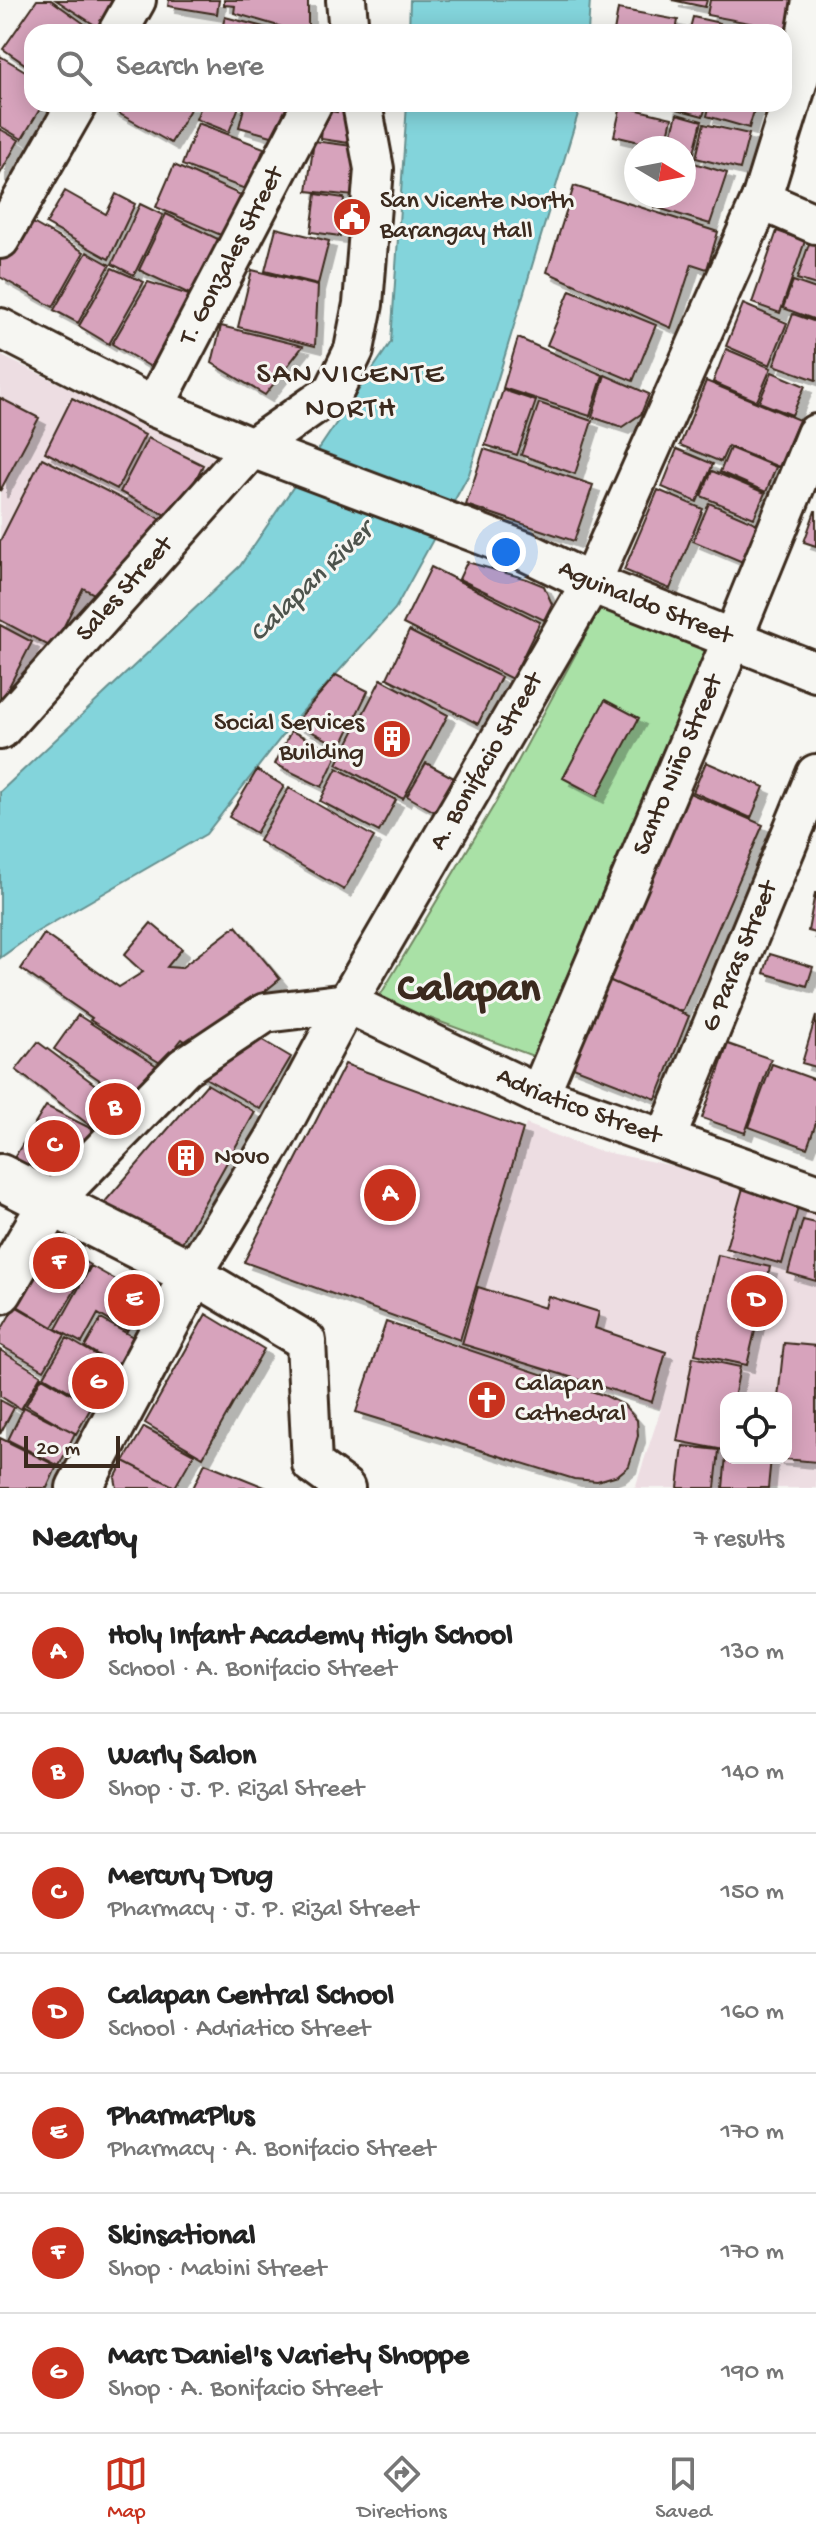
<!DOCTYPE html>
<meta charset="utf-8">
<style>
:root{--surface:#fff;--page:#f2f2f2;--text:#222;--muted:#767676;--line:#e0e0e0;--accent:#c8321e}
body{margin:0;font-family:"Gochi Hand",sans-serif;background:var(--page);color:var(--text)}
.controls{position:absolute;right:24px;bottom:24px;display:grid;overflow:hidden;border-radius:16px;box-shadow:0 4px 20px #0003}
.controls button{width:72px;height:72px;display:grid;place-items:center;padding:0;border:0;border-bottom:2px solid var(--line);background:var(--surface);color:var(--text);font:40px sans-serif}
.compass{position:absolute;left:624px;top:136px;width:72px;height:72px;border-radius:50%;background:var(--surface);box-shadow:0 4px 20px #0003;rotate:100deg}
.scale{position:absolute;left:24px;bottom:20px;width:96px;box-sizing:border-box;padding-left:8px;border:4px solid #3b2a1e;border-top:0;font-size:22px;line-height:28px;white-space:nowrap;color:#3b2a1e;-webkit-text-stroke:6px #f6f6f2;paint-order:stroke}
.you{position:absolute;left:506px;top:552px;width:28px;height:28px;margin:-20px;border:6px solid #fff;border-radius:50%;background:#1a73e8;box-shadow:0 0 0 12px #1a73e833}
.badge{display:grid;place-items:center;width:52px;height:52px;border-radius:50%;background:var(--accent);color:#fff;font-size:26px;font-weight:700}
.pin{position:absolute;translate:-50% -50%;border:4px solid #fff;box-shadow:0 2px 8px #0006}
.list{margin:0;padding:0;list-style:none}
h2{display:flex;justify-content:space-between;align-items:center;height:104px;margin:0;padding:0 32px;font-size:34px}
h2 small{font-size:26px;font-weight:400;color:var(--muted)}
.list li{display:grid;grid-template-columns:52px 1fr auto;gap:24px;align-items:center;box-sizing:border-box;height:120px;padding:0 32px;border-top:2px solid var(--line)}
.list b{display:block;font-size:30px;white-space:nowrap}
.list p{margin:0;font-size:26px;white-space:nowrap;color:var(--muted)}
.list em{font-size:26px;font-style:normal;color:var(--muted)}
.icon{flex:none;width:44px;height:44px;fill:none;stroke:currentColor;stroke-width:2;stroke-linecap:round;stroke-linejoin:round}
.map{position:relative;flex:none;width:816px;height:1488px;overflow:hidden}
.search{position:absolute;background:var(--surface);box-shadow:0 4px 20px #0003;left:24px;right:24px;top:24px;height:88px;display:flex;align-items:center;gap:20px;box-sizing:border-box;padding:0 28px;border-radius:24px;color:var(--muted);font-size:30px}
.sheet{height:944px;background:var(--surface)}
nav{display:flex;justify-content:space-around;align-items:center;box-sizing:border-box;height:112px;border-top:2px solid var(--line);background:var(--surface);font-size:22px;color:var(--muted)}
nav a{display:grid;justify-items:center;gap:4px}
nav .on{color:var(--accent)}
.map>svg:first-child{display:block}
.built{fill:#eddde2;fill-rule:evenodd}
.green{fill:#a9e1a6;stroke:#728662;stroke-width:2}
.water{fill:#83d4db;stroke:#66908f;stroke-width:2}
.building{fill:#d7a3bc;stroke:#3b2a1e;stroke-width:2;filter:url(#shadow)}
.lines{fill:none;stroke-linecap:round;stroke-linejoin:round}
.minor-casing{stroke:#3b2a1e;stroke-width:44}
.highway-casing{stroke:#3b2a1e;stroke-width:50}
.minor{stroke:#f6f6f2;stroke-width:38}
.highway{stroke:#f6f6f2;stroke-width:44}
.labels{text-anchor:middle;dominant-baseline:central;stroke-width:6;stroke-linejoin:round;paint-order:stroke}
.poi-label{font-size:26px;fill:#3b2a1e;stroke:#f6f6f2;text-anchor:start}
.street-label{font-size:26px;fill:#3b2a1e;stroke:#f6f6f2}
.water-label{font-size:28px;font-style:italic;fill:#4d544d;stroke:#f6f6f2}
.quarter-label{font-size:30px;letter-spacing:2px;fill:#3b2a1e;stroke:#f6f6f2}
.town-label{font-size:42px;font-weight:bold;fill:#3b2a1e;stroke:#f6f6f2}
</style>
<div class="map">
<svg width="816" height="1488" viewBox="0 0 816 1488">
<defs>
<filter id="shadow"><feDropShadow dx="7" dy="7" stdDeviation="0" flood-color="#0004"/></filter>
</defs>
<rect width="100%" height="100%" fill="#f6f6f2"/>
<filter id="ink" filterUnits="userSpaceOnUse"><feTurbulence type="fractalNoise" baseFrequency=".0125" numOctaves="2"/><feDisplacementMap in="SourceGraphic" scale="16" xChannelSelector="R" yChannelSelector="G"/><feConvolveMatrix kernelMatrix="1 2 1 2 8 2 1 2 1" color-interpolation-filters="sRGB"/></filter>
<g filter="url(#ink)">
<path class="built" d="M0,355L221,461L0,715Z
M526,1124L595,1150L738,1179L816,1205V1488H635L661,1409L459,1346ZM726,1398H786V1458H726Z"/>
<path class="green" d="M604,601L706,649L533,1056L378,999L496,802Z"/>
<path class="water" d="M410,0H590L588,32H409Z
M407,104H581L469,474L395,609L293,722L206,834L35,933L0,958V792L240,566L391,342Z"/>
<path class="building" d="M37,0H51L96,32H32V69L3,49Z
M56,0H115L98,27Z
M169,0H219L217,14L168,6Z
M224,0H308V32H299L234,13L235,6L224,5Z
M672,0H707L705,7Z
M710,0H792L786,30L707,15Z
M618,9L678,20L676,32H614Z
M225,17L283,32H221Z
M693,17L720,23L718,32H689Z
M0,56L32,75V104H43L22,139L0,126Z
M114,104H193L171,143L111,109Z
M202,104H240L229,132L196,119Z
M245,104L296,106L286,140L239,127Z
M338,104H354L349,143L321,139L324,110L337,112Z
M670,104H707L703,116L669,107Z
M710,104H756L749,128L707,116Z
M621,106L672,118L665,148L614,136Z
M677,114L702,121L693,156L684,154V148H668Z
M198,123L264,148L248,190L182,165Z
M704,124L749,134L740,169L696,158Z
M0,129L19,140L0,174Z
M314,141L360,147L354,196L307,191Z
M684,160L727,173L710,224L655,207L659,196H684Z
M174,165L241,195L223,236L156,207Z
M574,186L718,232L707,269L692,264L671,328L547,272Z
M65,191L106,214L116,194L135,204L109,259L46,224Z
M316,194L344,198L340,236L311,232Z
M140,204L163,215L134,275L112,264Z
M166,214L222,241L196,297L139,270Z
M24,218L84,252L53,307L0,277V260Z
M276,228L329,241L318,284L265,271Z
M777,231L805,241L780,313L752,303Z
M810,241L816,243V285L797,279Z
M87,252L110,265L78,323L54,310Z
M112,268L144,282L109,344L79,326Z
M252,270L318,286L315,346L238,327Z
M793,281L816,289V320L783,308Z
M148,282L192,296L151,367L112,344Z
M570,290L656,325L633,381L547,345Z
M743,304L787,323L770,365L726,346Z
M793,314L816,322V380L774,365Z
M221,326L303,346L265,395L212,363Z
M518,338L603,375L590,416L503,388Z
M726,349L771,368L757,401L713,382Z
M772,372L805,386L792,415L759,402Z
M605,375L649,394L641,414L622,427L592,417Z
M706,381L799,420L779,467L728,446L721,462L680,445Z
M503,390L536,401L517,455L485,445Z
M0,398L39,418L0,491Z
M72,398L145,435L117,489L45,452Z
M539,403L592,421L575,474L521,455Z
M148,438L203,465L175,520L120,492Z
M730,448L776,467L766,492L720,472Z
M484,449L593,485L574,541L466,505Z
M677,449L713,464L697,502L662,487Z
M42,458L165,521L100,597L83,588L53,648L0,620V541Z
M712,471L765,493L754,518L701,496Z
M658,490L703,509L670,589L624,570Z
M709,503L760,525L745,563L693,541Z
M815,511H816V546L804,542Z
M467,562L527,579L544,586L552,604L544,620L459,579Z
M431,567L540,622L512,679L403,624Z
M0,625L32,642L0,704Z
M409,631L501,677L478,724L387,678Z
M336,675L368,691L341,747L295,723Z
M381,679L448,715L403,799L337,764Z
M605,700L639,718L597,796L563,778Z
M291,731L338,753L322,787L275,764Z
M706,762L764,787L751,818L693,792Z
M426,763L454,778L435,812L407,796Z
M337,768L396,800L379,832L320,801Z
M257,770L284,786L256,833L229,817Z
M289,788L374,837L344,890L259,841Z
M685,791L763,825L682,1012L604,978Z
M815,893H816V933L808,931Z
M151,923L182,949L167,967L181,968L236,926L280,979L195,1048L182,1039L162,1064L90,1020L92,1018L21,969L44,934L119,987L143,972L124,955Z
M770,954L813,967L807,986L764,973Z
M604,978L689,1016L656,1099L568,1065Z
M78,1015L171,1075L135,1104L54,1049Z
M816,1016V1067L802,1063Z
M247,1031L291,1057L260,1109L191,1070Z
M38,1042L129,1110L100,1133L16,1070Z
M728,1044L771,1059L745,1133L702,1118Z
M345,1064L523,1129L460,1340L244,1262Z
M772,1064L816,1080V1123L807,1148L749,1127Z
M207,1084L255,1112L179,1248L103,1204Z
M46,1106L100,1133L53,1177L14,1158Z
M743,1188L799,1204L782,1264L726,1248Z
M803,1220L816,1223V1281L788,1273Z
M61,1248L90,1265L53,1327L14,1304L48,1252Z
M718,1255L770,1267L747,1365L695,1354Z
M91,1266L146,1297L127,1331L98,1314L82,1343L56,1329Z
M478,1287L545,1308L548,1296L599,1312L595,1328L666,1352L652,1402L462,1344Z
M15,1306L65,1335L44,1370L0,1345V1332Z
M206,1314L264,1349L203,1457L145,1423Z
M101,1319L133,1337L117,1366L85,1347Z
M386,1322L606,1396L624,1405L637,1420L638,1436L629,1466L618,1475L597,1481L574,1479L356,1412Z
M67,1338L115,1366L93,1405L44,1376Z
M784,1343L816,1346V1462L775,1458H786V1398H778Z
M0,1350L41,1375L21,1409L0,1396Z
M693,1357L740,1367L734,1398H726V1438L724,1450L677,1441Z
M42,1377L92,1406L76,1434L26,1405Z
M0,1400L14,1408L0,1434Z
M24,1407L75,1433L59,1466L8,1440Z
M144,1427L194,1454L175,1487L124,1461Z
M0,1438L57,1466L47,1488H0Z
M683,1446L719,1450L715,1488H678Z
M726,1455V1458H771L768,1488H723Z
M124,1461L175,1487L174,1488H117L115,1478Z
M205,1463L267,1488H193Z"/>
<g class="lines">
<g class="minor-casing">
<g id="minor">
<path d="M346,0L349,32"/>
<path d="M118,32L136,0"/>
<path d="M761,200L816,224"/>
<path d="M0,239L77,104"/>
<path id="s1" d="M0,328L154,407L252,448L525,551L591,583L816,672"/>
<path id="s2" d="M154,407L312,104"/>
<path id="s3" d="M0,730L252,448L334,391L354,350L363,304L374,169L362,104"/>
<path id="s4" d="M347,1003L539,1095L816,1193"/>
<path id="s5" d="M539,1095L733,638L816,434"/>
<path id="s6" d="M666,1138L816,774"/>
<path d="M52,1202L184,1067L265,1013L347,1003"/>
<path id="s7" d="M345,1488L312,1464L306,1341L193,1274L274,1140L347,1003L591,583L761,200L800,74L812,0"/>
</g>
</g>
<g class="highway-casing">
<path id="highway" d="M0,1177L193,1274L79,1488
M0,1291L52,1202"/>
</g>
<use href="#minor" class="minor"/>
<use href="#highway" class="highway"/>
</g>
</g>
<defs>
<g id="civic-disc" transform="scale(2)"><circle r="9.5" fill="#c8321e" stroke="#f6f6f2"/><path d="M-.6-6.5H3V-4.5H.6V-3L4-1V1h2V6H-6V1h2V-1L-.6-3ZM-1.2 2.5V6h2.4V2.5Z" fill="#fff"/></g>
<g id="building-disc" transform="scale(2)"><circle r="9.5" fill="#c8321e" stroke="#f6f6f2"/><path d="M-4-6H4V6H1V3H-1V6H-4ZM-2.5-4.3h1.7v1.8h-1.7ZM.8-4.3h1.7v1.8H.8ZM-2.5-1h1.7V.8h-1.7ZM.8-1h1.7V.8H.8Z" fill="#fff"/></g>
<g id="church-disc" transform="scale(2)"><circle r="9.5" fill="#c8321e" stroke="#f6f6f2"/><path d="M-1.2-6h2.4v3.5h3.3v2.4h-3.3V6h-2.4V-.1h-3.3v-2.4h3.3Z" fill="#fff"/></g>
</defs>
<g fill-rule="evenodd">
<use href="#civic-disc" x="352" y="217"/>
<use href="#building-disc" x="392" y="739"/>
<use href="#building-disc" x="186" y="1158"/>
<use href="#church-disc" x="487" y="1400"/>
</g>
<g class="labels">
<g class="poi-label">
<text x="380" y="202">San Vicente North<tspan x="380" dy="30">Barangay Hall</tspan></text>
<text x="364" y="724" text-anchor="end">Social Services<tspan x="364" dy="30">Building</tspan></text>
<text x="214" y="1158">Novo</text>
<text x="515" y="1385">Calapan<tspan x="515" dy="30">Cathedral</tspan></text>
</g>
<g class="street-label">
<text stroke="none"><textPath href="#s2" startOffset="170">T. Gonzales Street</textPath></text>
<text stroke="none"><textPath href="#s3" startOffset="188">Sales Street</textPath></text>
<text stroke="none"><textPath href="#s1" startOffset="702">Aguinaldo Street</textPath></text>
<text stroke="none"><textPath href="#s7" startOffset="886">A. Bonifacio Street</textPath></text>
<text stroke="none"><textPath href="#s5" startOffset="358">Santo Niño Street</textPath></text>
<text stroke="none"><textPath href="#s6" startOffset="196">G Paras Street</textPath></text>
<text stroke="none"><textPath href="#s4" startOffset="254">Adriatico Street</textPath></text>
</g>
<g class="water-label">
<text transform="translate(312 583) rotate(-44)">Calapan River</text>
</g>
<g class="quarter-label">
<text x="351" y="376">SAN VICENTE<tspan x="351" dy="34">NORTH</tspan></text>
</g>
<g class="town-label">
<text x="469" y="991">Calapan</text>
</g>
</g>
</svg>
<div class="controls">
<button><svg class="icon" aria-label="locate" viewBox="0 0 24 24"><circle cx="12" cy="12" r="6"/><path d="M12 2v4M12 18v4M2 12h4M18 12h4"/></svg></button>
</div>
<svg class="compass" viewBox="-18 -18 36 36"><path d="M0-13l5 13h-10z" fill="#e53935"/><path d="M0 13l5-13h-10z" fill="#767676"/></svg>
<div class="scale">20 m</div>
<div class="you"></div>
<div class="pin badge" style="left:390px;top:1195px">A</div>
<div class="pin badge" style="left:115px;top:1109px">B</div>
<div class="pin badge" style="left:54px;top:1146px">C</div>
<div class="pin badge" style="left:757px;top:1301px">D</div>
<div class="pin badge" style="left:134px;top:1300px">E</div>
<div class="pin badge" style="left:59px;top:1263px">F</div>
<div class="pin badge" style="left:98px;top:1383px">G</div>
<div class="search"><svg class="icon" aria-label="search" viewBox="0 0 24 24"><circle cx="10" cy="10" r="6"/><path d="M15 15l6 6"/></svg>Search here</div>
</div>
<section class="sheet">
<h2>Nearby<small>7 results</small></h2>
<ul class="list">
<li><span class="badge">A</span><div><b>Holy Infant Academy High School</b><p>School · A. Bonifacio Street</p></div><em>130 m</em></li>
<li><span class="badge">B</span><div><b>Warly Salon</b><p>Shop · J. P. Rizal Street</p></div><em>140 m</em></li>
<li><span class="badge">C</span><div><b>Mercury Drug</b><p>Pharmacy · J. P. Rizal Street</p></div><em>150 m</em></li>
<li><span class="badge">D</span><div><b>Calapan Central School</b><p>School · Adriatico Street</p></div><em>160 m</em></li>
<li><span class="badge">E</span><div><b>PharmaPlus</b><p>Pharmacy · A. Bonifacio Street</p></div><em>170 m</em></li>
<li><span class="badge">F</span><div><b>Skinsational</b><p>Shop · Mabini Street</p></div><em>170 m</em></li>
<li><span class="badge">G</span><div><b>Marc Daniel's Variety Shoppe</b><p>Shop · A. Bonifacio Street</p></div><em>190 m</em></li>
</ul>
</section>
<nav>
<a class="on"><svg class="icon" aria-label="map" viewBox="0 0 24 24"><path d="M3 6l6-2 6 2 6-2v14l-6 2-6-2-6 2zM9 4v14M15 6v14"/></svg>Map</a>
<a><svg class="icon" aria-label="directions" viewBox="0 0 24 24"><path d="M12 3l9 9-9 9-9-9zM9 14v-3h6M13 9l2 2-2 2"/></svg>Directions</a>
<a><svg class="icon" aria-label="saved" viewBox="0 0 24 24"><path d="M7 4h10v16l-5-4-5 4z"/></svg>Saved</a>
</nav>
